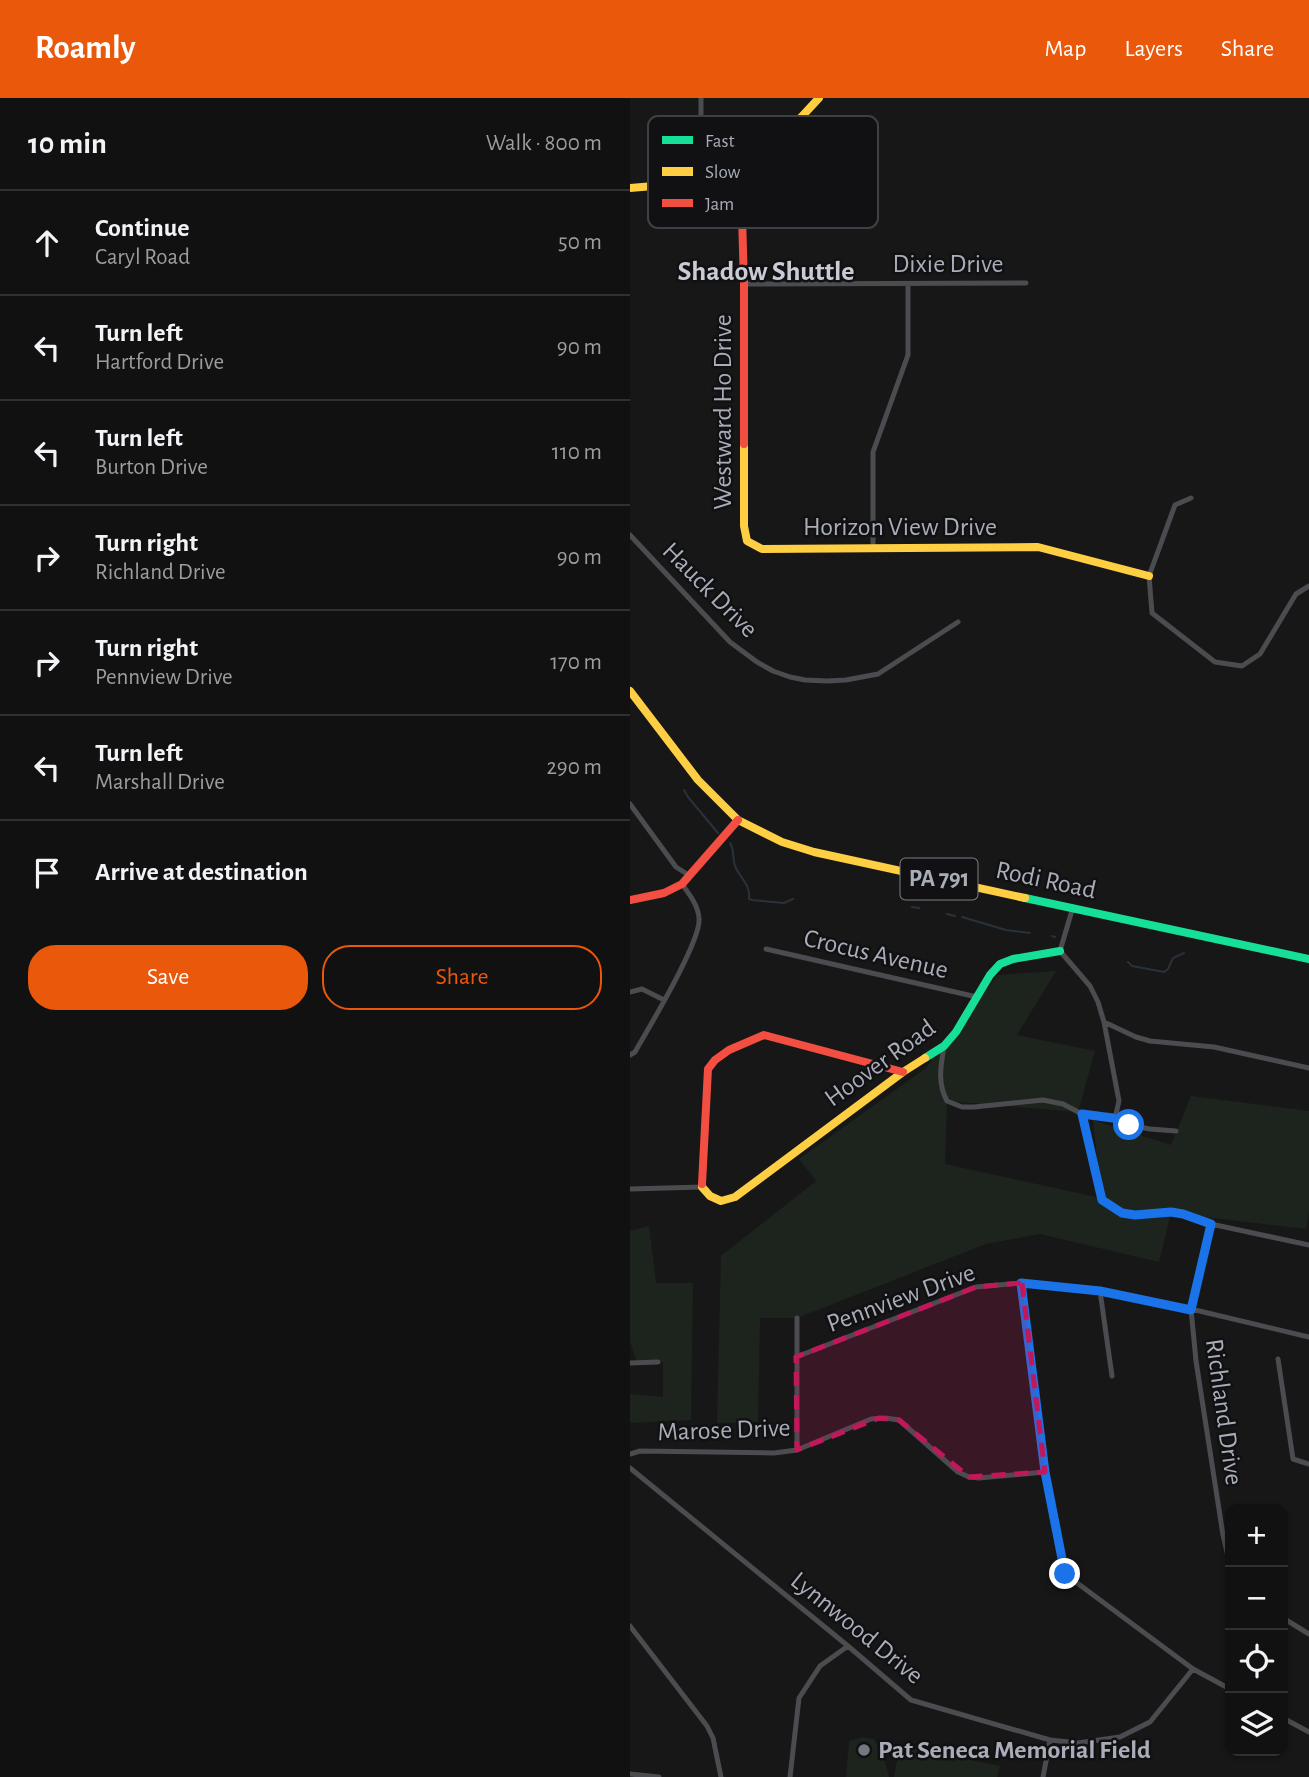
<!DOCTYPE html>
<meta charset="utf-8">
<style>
:root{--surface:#111;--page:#1e1f1f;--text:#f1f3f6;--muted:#9c9d9f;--line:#303131;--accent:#ea580c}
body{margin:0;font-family:"Alegreya Sans",sans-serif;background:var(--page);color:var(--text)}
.controls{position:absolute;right:21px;bottom:21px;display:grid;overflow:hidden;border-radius:14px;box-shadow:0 2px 5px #0004}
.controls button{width:63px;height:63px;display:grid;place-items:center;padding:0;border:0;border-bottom:2px solid var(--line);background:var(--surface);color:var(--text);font:35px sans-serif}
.stop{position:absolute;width:21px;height:21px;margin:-16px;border:5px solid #1a73e8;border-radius:50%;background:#fff}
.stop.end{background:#1a73e8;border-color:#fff;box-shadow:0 2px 7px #0008}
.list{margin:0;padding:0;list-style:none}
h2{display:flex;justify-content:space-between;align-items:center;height:91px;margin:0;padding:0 28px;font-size:30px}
h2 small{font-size:23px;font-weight:400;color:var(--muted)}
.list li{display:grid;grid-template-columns:46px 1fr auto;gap:21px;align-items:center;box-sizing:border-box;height:105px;padding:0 28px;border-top:2px solid var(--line)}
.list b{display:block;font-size:26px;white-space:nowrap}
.list p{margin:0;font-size:23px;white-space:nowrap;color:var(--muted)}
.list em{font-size:23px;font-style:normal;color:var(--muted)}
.actions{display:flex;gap:14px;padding:21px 28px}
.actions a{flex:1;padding:16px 0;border:2px solid var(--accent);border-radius:28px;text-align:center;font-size:24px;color:var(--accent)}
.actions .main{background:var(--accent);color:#fff}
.icon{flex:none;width:38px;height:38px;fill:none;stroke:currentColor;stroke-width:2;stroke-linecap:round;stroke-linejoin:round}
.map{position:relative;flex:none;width:679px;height:1679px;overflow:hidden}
header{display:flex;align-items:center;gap:42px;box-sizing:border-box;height:98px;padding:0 35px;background:var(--accent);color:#fff}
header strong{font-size:33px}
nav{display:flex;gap:38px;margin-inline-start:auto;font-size:24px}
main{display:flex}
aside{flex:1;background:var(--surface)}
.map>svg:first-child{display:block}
.green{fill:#1d241e}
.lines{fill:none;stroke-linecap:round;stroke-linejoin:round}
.stream{stroke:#2a3239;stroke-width:2}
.street{stroke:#4b4c50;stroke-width:5}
.fast{stroke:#16e098;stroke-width:8}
.slow{stroke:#ffcf43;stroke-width:8}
.jam{stroke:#f24e42;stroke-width:8}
.route{stroke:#1a73e8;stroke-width:9}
.marked{fill:#c2185b;fill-opacity:0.2;stroke:#c2185b;stroke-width:5;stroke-dasharray:14 9;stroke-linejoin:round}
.poi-dot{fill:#757880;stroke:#111113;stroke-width:2.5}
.labels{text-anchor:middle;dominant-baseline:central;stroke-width:5;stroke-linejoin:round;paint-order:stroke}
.shield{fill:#111113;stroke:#7b7e86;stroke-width:2}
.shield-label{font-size:24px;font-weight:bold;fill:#a8adb8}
.street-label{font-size:26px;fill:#a8adb8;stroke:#111113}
.poi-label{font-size:26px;font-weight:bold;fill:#a8adb8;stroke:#111113;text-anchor:start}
.neighbourhood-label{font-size:28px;font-weight:bold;fill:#c9ccd4;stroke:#111113}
.key{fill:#111113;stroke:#3e4045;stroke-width:2}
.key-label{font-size:19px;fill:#a8adb8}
</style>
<header>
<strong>Roamly</strong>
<nav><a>Map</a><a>Layers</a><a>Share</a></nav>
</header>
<main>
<aside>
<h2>10 min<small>Walk · 800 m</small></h2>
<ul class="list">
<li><svg class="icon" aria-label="ahead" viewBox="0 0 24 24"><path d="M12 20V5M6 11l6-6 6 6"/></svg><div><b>Continue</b><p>Caryl Road</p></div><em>50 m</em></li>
<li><svg class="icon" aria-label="left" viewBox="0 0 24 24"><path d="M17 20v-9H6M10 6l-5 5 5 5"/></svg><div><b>Turn left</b><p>Hartford Drive</p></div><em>90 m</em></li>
<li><svg class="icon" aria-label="left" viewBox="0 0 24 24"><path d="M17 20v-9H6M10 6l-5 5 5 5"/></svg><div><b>Turn left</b><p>Burton Drive</p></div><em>110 m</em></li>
<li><svg class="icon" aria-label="right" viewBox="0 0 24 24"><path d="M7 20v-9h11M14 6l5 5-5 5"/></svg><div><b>Turn right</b><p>Richland Drive</p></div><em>90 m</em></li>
<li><svg class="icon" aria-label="right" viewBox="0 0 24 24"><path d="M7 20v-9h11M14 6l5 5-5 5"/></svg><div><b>Turn right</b><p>Pennview Drive</p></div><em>170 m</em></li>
<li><svg class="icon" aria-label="left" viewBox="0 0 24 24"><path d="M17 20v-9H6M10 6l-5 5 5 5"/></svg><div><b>Turn left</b><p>Marshall Drive</p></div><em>290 m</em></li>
<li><svg class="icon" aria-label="arrive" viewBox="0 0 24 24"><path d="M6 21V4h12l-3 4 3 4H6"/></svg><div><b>Arrive at destination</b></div></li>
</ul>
<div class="actions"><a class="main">Save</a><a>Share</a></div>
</aside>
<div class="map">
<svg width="679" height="1679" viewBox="0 0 679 1679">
<rect width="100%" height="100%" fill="#171717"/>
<path class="green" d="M426,873L387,937L465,953L448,1014L317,1003L315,1066L471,1100L463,1022L541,1047L561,998L679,1013V1113L676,1131L541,1115L529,1164L410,1136L356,1146L167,1220H130L128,1324L87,1325L91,1158L186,1083L169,1061L296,970L368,877Z
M19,1128L26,1185H63L61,1322L0,1325V1296L33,1299V1264L7,1265L0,1243V1133Z
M232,1639L244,1641L254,1661L259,1679H216L219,1643Z
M270,1647L370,1668L367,1679H264Z"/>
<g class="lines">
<path class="stream" d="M54,692L58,699L88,735
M100,745C105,754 102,759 105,768C110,780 121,787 119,801L122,802L154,805L163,801
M282,809L289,810
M317,816L325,818
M332,819L376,832L400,835
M422,838L425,839
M498,864L502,868L534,874L538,871L543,860L554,855"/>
<path class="street" d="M71,0V84
M114,186L396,185
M561,400L545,407L519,478L522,515L585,564L612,568L630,556L666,496L679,488
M0,437L100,544L127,564L143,573L160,579L175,582L197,583L216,582L248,576L328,524
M243,451V354L278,257V186
M0,706L46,769L60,778
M443,809L430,853L460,888L468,904L474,924L489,1003L486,1016L483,1020
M136,851L347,899
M0,894L12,891L34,902
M474,924L506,939L520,943L584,949L679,970
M314,948C311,968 307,984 317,1003L332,1009H344L413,1002L433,1006L452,1016L483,1020L499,1027L520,1031L546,1033
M0,957L5,954C18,931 72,842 69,820C68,807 59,796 52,786
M452,1016L472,1102L492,1115L505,1117L541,1114L553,1116L581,1126L679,1147
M0,1091L72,1089
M581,1126L561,1211L566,1263L593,1437L600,1467
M392,1185L415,1374L435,1476L563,1571L600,1591
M470,1193L482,1278
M167,1220V1352
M166,1259L346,1189L392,1185L470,1193L561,1211L679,1239
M648,1261L663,1361L679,1366
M0,1265L28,1264
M0,1356L10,1353L144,1355L167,1352L241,1321L255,1320L269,1322L328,1374L339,1379L349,1380L415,1374
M0,1370L218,1548L281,1602L420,1642L448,1645L490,1639L520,1624L563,1571
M653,1520L679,1536
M0,1528L77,1628L83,1640L91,1679
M653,1620L679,1634
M0,1676L29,1679
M160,1679L169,1600L190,1568L218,1548
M413,1679L420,1642"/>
<path class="fast" d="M395,800L679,861
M295,960L314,948L326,934L360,877L370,866L383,861L430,853"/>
<path class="slow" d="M0,90L71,84H111L189,0
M114,346V428L117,443L132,451L408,449L519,478
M0,593L68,682L108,722L152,744L184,754L395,800
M72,1086V1089L80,1098L91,1103L105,1099L273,974L295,960"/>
<path class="jam" d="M111,84L114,186V346
M0,802L34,795L52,786L108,722
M72,1086L78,971L85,962L99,952L134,937L273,974"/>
</g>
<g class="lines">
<path class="route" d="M435,1476L415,1374L391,1185L470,1193L561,1212L581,1126L553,1116L541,1114L505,1117L492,1115L472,1102L452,1016L483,1020L499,1027"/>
</g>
<path class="marked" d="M392,1185L415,1374L339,1379L269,1322L249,1320L167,1352L166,1259L346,1189Z"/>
<circle class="poi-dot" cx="234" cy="1652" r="7"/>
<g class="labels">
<rect class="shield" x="270.5" y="760.5" width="77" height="41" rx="5"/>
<g class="shield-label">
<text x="309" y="781">PA 791</text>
</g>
<g class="street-label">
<text x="318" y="166">Dixie Drive</text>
<text transform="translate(93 314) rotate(-90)">Westward Ho Drive</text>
<text x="270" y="429">Horizon View Drive</text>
<text transform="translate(80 492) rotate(45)">Hauck Drive</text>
<text transform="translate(416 782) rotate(12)">Rodi Road</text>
<text transform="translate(246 856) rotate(13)">Crocus Avenue</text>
<text transform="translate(250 965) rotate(-36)">Hoover Road</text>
<text transform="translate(271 1200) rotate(-20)">Pennview Drive</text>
<text transform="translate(594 1314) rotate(82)">Richland Drive</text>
<text transform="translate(94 1332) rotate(-2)">Marose Drive</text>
<text transform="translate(227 1530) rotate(39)">Lynnwood Drive</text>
</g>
<g class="poi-label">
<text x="248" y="1652">Pat Seneca Memorial Field</text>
</g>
<g class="neighbourhood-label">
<text x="136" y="174">Shadow Shuttle</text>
</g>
</g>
<rect x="18" y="18" width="230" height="112" rx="10" class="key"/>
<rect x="32" y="38" width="31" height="8" fill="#16e098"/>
<rect x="32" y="69" width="31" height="9" fill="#ffcf43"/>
<rect x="32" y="101" width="31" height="8" fill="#f24e42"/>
<g class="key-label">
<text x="75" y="49">Fast</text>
<text x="75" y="80">Slow</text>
<text x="75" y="112">Jam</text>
</g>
</svg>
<div class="controls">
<button>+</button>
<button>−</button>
<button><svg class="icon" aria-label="locate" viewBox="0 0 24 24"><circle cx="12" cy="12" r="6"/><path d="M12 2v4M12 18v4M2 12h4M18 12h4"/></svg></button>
<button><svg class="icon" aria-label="layers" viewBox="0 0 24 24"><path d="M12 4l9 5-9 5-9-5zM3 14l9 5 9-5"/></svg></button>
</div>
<div class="stop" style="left:499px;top:1027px"></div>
<div class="stop end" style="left:435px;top:1476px"></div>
</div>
</main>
